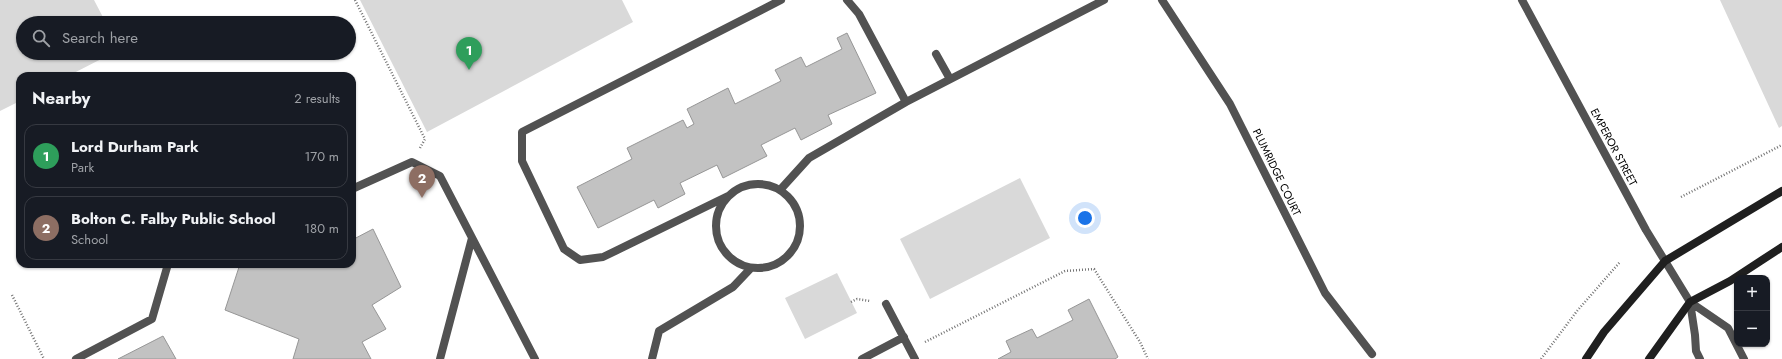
<!DOCTYPE html>
<meta charset="utf-8">
<style>
:root{--surface:#171b24;--page:#242831;--text:#f1f3f6;--muted:#9ea1a6;--line:#363941;--accent:#8c9099}
body{margin:0;font-family:Jost,sans-serif;background:var(--page);color:var(--text)}
.controls{position:absolute;right:12px;bottom:12px;display:grid;overflow:hidden;border-radius:8px;box-shadow:0 1px 3px #0004}
.controls button{width:36px;height:36px;display:grid;place-items:center;padding:0;border:0;border-bottom:1px solid var(--line);background:var(--surface);color:var(--text);font:20px sans-serif}
.you{position:absolute;left:1085px;top:218px;width:14px;height:14px;margin:-10px;border:3px solid #fff;border-radius:50%;background:#1a73e8;box-shadow:0 0 0 6px #1a73e833}
.badge{display:grid;place-items:center;width:26px;height:26px;border-radius:50%;background:var(--accent);color:#fff;font-size:13px;font-weight:700}
.pin{position:absolute;translate:-50% -33px;filter:drop-shadow(0 1px 2px #0008)}
.pin::after{content:'';position:absolute;top:21px;width:14px;height:12px;background:inherit;clip-path:polygon(0 0,100% 0,50% 100%)}
.list{margin:0;padding:0;list-style:none}
h2{display:flex;justify-content:space-between;align-items:center;height:52px;margin:0;padding:0 16px;font-size:17px}
h2 small{font-size:13px;font-weight:400;color:var(--muted)}
.list li{display:grid;grid-template-columns:26px 1fr auto;gap:12px;align-items:center;box-sizing:border-box;height:64px;margin:0 8px 8px;padding:0 8px;border:1px solid var(--line);border-radius:12px}
.list b{display:block;font-size:15px;white-space:nowrap}
.list p{margin:0;font-size:13px;white-space:nowrap;color:var(--muted)}
.list em{font-size:13px;font-style:normal;color:var(--muted)}
.icon{flex:none;width:22px;height:22px;fill:none;stroke:currentColor;stroke-width:2;stroke-linecap:round;stroke-linejoin:round}
.map{position:relative;flex:none;width:1782px;height:359px;overflow:hidden}
.search{position:absolute;background:var(--surface);box-shadow:0 1px 3px #0004;left:16px;top:16px;width:340px;height:44px;display:flex;align-items:center;gap:10px;box-sizing:border-box;padding:0 14px;border-radius:22px;color:var(--muted);font-size:15px}
.panel{position:absolute;background:var(--surface);box-shadow:0 1px 3px #0004;left:16px;top:72px;width:340px;height:196px;border-radius:12px}
.map>svg:first-child{display:block}
.green{fill:#d9d9d9}
.building{fill:#c2c2c2;stroke:#969696}
.lines{fill:none;stroke-linecap:round;stroke-linejoin:round}
.path{stroke:#747474;stroke-width:2.5;stroke-dasharray:1 2;stroke-linecap:butt}
.lane{stroke:#525252;stroke-width:8}
.street{stroke:#525252;stroke-width:8}
.secondary{stroke:#1f1f1f;stroke-width:8}
.labels{text-anchor:middle;dominant-baseline:central;stroke-width:3;stroke-linejoin:round;paint-order:stroke}
.street-label{font-size:11px;fill:#000;stroke:#fff}
</style>
<div class="map">
<svg width="1782" height="359" viewBox="0 0 1782 359">
<rect width="100%" height="100%" fill="#fff"/>
<path class="green" d="M0,0H94L106,23H23V53H113L68,76H20V101L0,111Z
M360,0H622L633,22L427,132Z
M1720,0H1782V126L1779,128Z
M1020,178L1050,238L930,299L900,239Z
M837,273L857,313L805,339L785,298Z"/>
<path class="building" d="M847,33L876,93L828,115L832,124L801,140L795,128L761,145L767,156L723,178L717,165L680,183L685,194L658,208L654,200L598,228L577,187L632,159L627,148L683,120L687,128L694,124L687,109L728,88L735,104L781,81L775,70L801,57L806,67L842,49L837,38Z
M373,229L401,287L372,305L386,329L362,342L371,359H293L299,339L225,310L240,264H352V240Z
M1089,299L1118,357L1115,359H998L1011,352L1006,341L1032,329L1037,338L1073,320L1068,310Z
M163,336L176,359H118Z"/>
<g class="lines">
<path class="path" d="M355,0L425,139L420,148
M1681,197L1782,145
M12,295L44,359
M851,302L857,299L870,301
M925,342L1065,271L1094,269L1140,342L1148,359
M1541,359L1577,311L1620,262"/>
<path class="lane" d="M847,0L859,14L906,102
M936,54L950,79
M716 226a42 42 0 1 1 84 0a42 42 0 1 1-84 0Z
M352,189L412,162L440,176L535,359
M780,190L809,158L906,102L1104,0
M730,195L603,257L580,260L564,249L522,161V132L781,0
M1690,302L1728,328L1744,359
M1690,302L1695,335L1696,351L1700,359
M886,304L915,359
M76,359L152,319L168,264
M440,359L472,238
M652,359L659,331L733,287L751,268
M862,359L904,337"/>
<path class="street" d="M1162,0L1230,104L1325,293L1372,354
M1522,0L1646,230L1690,302"/>
<path class="secondary" d="M1586,359L1604,332L1665,261L1782,191
M1649,359L1690,302L1730,281L1782,247"/>
</g>
<g class="labels">
<g class="street-label">
<text transform="translate(1614 147) rotate(62)">EMPEROR STREET</text>
<text transform="translate(1277 172) rotate(64)">PLUMRIDGE COURT</text>
</g>
</g>
</svg>
<div class="controls">
<button>+</button>
<button>−</button>
</div>
<div class="you"></div>
<div class="pin badge" style="left:469px;top:70px;background:#2e9e5b">1</div>
<div class="pin badge" style="left:422px;top:198px;background:#8d6e63">2</div>
<div class="search"><svg class="icon" aria-label="search" viewBox="0 0 24 24"><circle cx="10" cy="10" r="6"/><path d="M15 15l6 6"/></svg>Search here</div>
<section class="panel">
<h2>Nearby<small>2 results</small></h2>
<ul class="list">
<li><span class="badge" style="background:#2e9e5b">1</span><div><b>Lord Durham Park</b><p>Park</p></div><em>170 m</em></li>
<li><span class="badge" style="background:#8d6e63">2</span><div><b>Bolton C. Falby Public School</b><p>School</p></div><em>180 m</em></li>
</ul>
</section>
</div>
